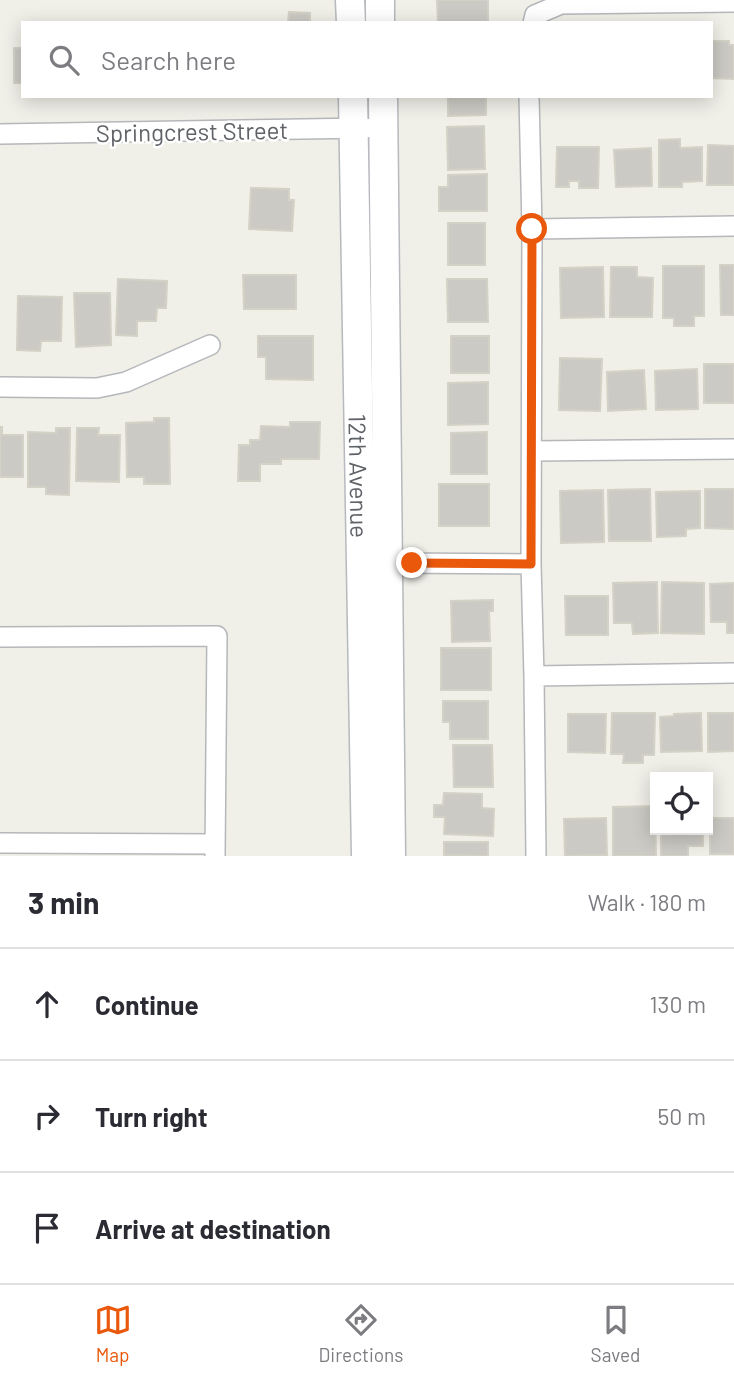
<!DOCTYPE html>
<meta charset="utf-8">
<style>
:root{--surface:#fff;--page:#f7f7f7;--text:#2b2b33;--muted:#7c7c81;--line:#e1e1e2;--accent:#ea580c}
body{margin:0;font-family:Barlow,sans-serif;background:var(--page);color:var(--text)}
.controls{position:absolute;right:21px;bottom:21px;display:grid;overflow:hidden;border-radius:0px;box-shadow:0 4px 18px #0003}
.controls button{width:63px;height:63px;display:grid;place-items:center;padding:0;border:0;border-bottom:2px solid var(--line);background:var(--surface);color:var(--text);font:35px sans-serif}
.stop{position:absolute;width:21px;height:21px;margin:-16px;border:5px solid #ea580c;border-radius:50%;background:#fff}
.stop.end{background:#ea580c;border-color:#fff;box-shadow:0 2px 7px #0008}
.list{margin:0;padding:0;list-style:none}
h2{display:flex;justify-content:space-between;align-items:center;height:91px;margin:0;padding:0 28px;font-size:30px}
h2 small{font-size:23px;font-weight:400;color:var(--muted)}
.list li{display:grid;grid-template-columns:46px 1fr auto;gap:21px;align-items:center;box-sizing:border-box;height:112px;padding:0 28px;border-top:2px solid var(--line)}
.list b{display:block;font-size:26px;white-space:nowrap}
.list em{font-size:23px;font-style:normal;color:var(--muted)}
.icon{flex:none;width:38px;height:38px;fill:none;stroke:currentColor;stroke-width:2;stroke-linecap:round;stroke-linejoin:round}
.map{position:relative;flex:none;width:734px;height:856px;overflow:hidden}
.search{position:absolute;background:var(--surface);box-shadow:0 4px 18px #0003;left:21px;right:21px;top:21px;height:77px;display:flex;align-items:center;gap:18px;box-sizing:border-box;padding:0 24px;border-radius:0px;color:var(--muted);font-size:26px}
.sheet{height:427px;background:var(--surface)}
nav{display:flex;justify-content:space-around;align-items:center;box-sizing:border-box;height:98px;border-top:2px solid var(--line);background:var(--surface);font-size:19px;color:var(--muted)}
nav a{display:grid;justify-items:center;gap:4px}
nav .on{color:var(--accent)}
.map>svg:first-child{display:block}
.building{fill:#cccac4;stroke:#d4d1c6;stroke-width:2}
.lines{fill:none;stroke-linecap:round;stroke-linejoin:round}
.street-casing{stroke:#b5b7bb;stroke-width:22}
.secondary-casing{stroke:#b6b9be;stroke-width:31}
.street{stroke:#fff;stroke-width:19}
.secondary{stroke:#fff;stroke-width:28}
.route{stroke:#ea580c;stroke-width:9}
.labels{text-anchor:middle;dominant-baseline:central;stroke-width:5;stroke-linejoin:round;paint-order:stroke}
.street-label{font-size:24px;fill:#5f6267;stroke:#fff}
</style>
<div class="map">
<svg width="734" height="856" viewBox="0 0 734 856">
<rect width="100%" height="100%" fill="#f0efe8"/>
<path class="building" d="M437,0H488V23H438Z
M289,12L310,13V23H288Z
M711,41H729V45H734V79L711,78Z
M14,48H23V83H14Z
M438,96H486V115L448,116V97Z
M484,126L485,169L448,170L447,127Z
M680,139V148L702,147V181L682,182V187H659V140Z
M708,145L734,146V185H707Z
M557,147H599L598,188H579V181H569V187H556Z
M651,148L652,186L616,187L614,150Z
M487,174V211H439V187H448V175Z
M251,188L289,189V200H294L292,231L249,229Z
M448,223H485V265H448Z
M720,265H734V315H721Z
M663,266H704V316H694V326H674V318H663Z
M603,267L604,317L561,318L560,268Z
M611,267H637V277L653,278L652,317H610Z
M243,275H296V309H244Z
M118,279L167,281L166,308H157L156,321H137V336L116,335Z
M447,279H487L488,322H448Z
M74,293H110L111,345L76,347Z
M18,296L62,297L61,341H41L40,351L17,350Z
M258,336H313V380L266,379V357H258Z
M451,336H489V373H451Z
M560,358L602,359L600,411L559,410Z
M704,364H734V403H704Z
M697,369L698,409L656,410L655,371Z
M644,370L646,409L608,411L607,372Z
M488,382V424L448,425V383Z
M154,418H169L170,484H144V477H127L126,423L154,422Z
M290,422H320L319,459H281V464H260V481H238L239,445H250V440H260L261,426L290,427Z
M0,427H2V435H23V477H0Z
M56,428H70L69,495L46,494V487H28V432L56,433Z
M77,428H99L98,435H120L119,482L76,481Z
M487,432V474H451V433Z
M439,484H489V526H439Z
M650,489L651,541H609L608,490Z
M705,489H734V529L705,528Z
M603,490L604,542L561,543L560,491Z
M700,491V528L686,529V536L657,537L656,492Z
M657,582L658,633L633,634L632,623H614L613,583Z
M662,582L704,583V634L661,633Z
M734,583V633H727V622H711L710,584Z
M565,596H608V635H566Z
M493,600V611H489L490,641L452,642L451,601Z
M441,648H491V690H441Z
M443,701H488V739H450V722H443Z
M612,713H655L654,755H643V763H623L624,754H611Z
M701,713L702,751L661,752L660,717L674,716V714Z
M708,713H734V751L708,752Z
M568,714H606L605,753L568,752Z
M453,745H492L493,787H454Z
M444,793L482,794V808L494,809L493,836L444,834L445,817H434V805H443Z
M655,806L656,856H613V807Z
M606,818L607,855L565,856L564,819Z
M710,818H734V854H710Z
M661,830H703V846H688V856H661Z
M444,842H488V856L444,855Z"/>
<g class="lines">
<g class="street-casing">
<path id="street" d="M533,23L535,15L561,4L734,2
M529,96L532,229L531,564L534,676L536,856
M0,134L366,128
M532,229L734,226
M0,387L97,388L126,382L210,345
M532,451L734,449
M387,563L531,564
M0,637L217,636L215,856
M534,676L734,673
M0,843L215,844"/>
</g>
<g class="secondary-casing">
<g id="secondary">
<path d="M350,0L351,23"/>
<path d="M380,0V23"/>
<path id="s1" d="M353,96L366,856"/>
<path d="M383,96L391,856"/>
</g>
</g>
<use href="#street" class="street"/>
<use href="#secondary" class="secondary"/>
</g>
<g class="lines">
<path class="route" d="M412,563L531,564L532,229"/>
</g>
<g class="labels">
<g class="street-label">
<text transform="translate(192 131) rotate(-1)">Springcrest Street</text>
<text stroke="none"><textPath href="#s1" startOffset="380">12th Avenue</textPath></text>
</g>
</g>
</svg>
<div class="controls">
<button><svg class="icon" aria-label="locate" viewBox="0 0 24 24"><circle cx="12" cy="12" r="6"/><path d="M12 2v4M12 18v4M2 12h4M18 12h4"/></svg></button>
</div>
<div class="stop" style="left:532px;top:229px"></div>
<div class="stop end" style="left:412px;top:563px"></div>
<div class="search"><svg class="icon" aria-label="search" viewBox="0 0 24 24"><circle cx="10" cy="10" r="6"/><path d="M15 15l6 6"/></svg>Search here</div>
</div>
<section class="sheet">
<h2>3 min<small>Walk · 180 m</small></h2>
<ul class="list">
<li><svg class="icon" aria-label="ahead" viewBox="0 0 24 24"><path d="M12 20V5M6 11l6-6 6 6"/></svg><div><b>Continue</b></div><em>130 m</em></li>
<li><svg class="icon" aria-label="right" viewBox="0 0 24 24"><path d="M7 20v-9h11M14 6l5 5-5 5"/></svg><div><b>Turn right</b></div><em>50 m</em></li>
<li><svg class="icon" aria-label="arrive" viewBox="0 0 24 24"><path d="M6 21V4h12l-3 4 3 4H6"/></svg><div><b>Arrive at destination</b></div></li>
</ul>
</section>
<nav>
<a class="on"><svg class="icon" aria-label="map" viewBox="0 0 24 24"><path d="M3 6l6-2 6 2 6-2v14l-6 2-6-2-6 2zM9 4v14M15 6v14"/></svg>Map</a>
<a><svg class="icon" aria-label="directions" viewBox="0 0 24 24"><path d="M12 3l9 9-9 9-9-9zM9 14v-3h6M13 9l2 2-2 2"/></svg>Directions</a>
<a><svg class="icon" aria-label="saved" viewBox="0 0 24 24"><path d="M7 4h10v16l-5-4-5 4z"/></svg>Saved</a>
</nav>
